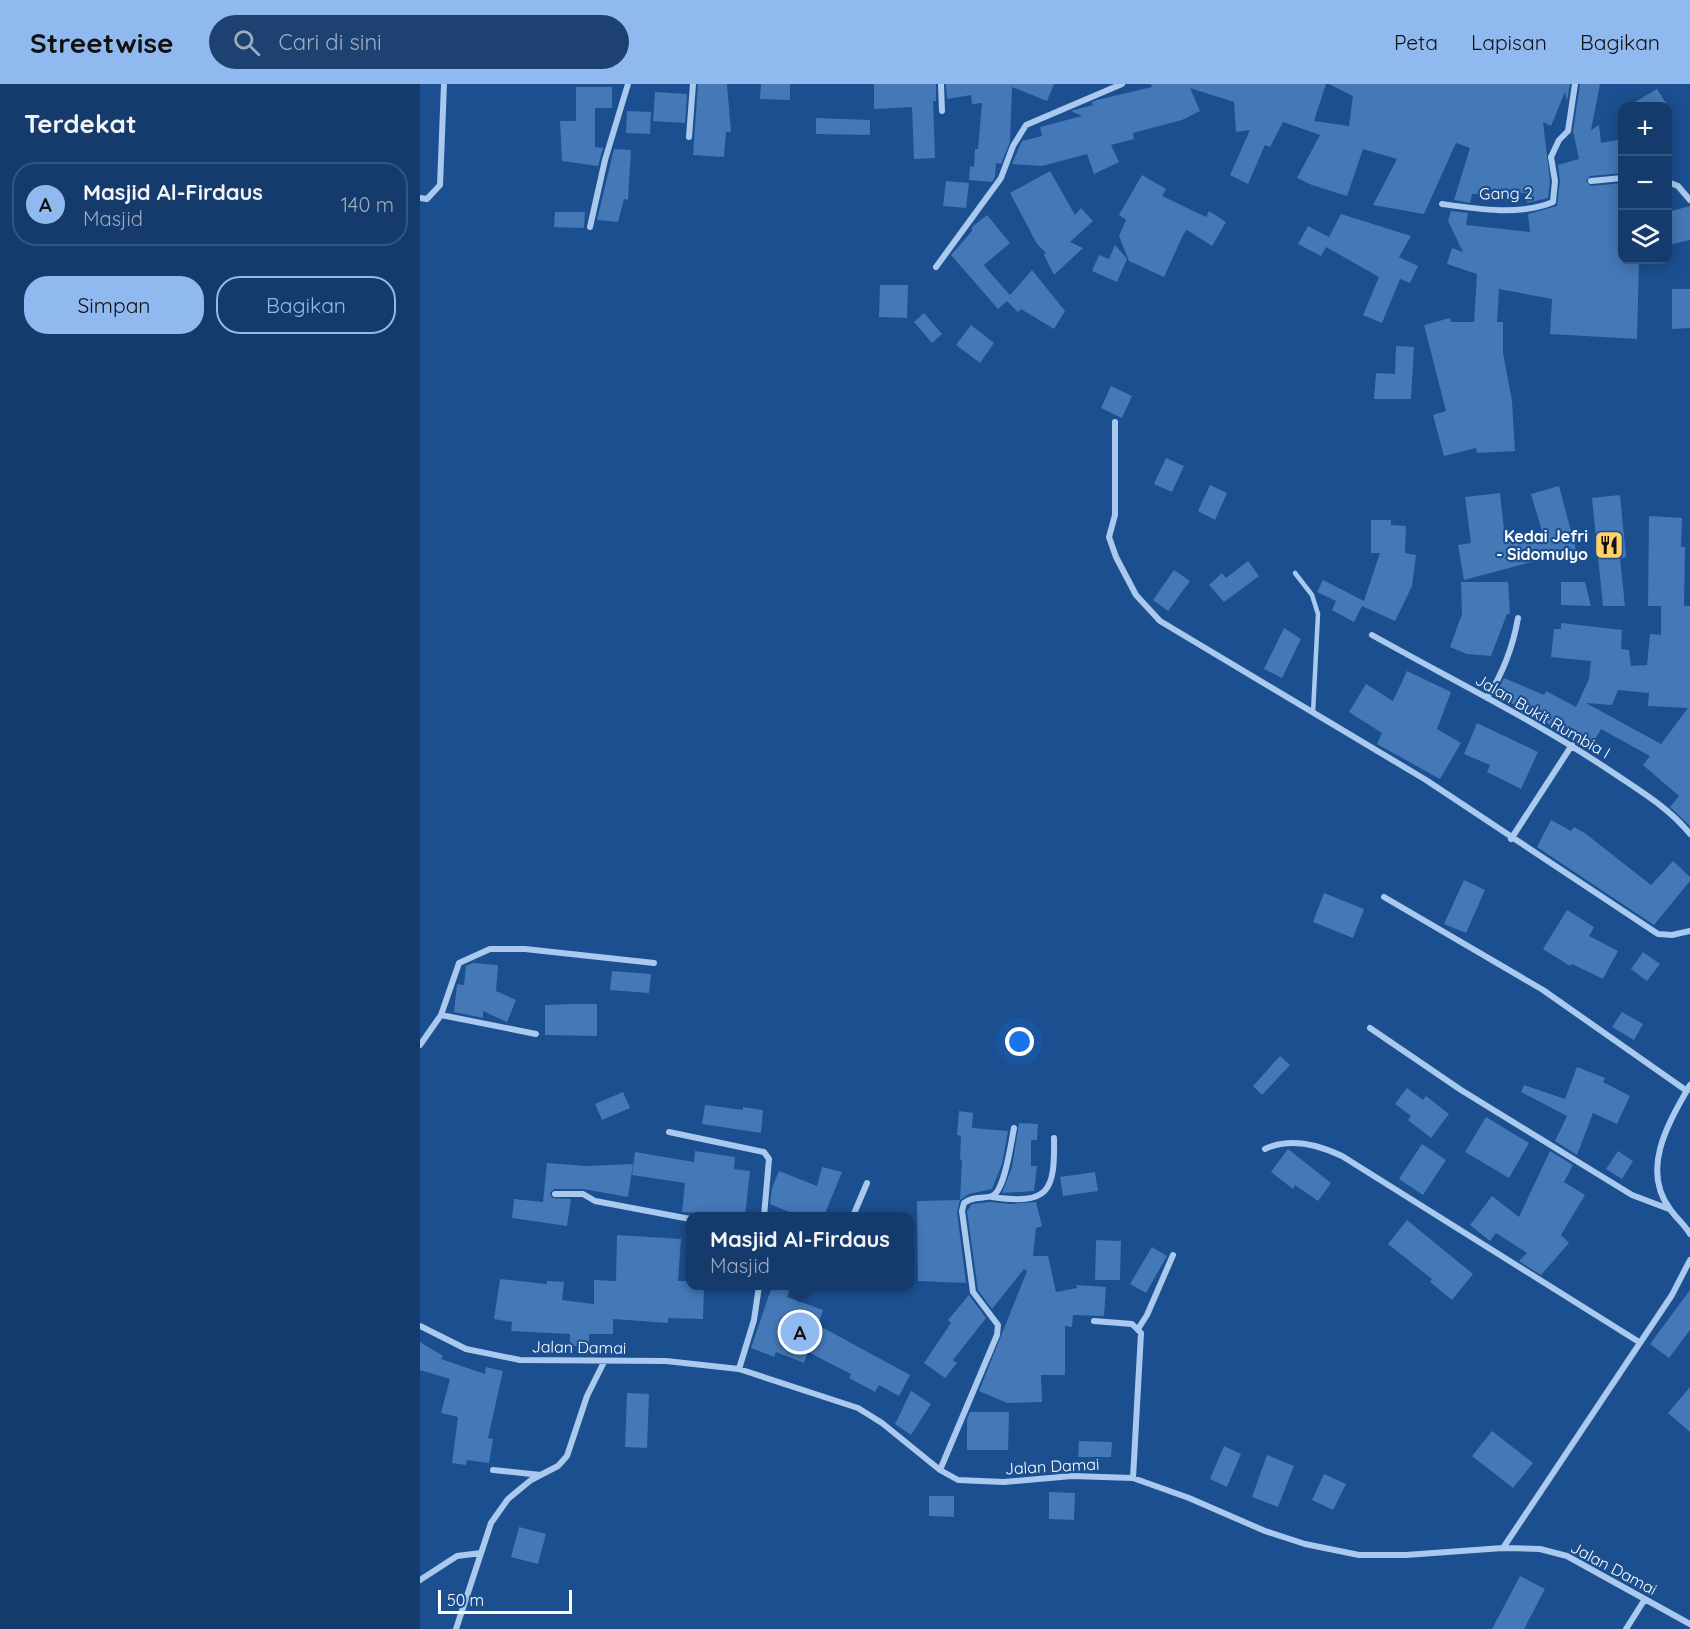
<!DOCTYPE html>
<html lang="id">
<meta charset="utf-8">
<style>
:root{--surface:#143b6b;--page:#1d4271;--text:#f1f3f6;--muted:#9dadc1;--line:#33557e;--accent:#90b9f0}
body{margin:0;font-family:Quicksand,sans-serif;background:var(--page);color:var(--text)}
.controls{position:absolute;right:18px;top:18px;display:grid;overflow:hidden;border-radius:12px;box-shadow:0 3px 15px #0003}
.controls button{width:54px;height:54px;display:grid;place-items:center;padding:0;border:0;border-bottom:2px solid var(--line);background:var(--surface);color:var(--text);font:30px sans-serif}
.scale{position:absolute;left:18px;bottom:15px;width:134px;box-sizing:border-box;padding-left:6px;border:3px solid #fff;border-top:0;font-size:16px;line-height:21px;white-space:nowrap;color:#fff;-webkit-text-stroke:4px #1b4f8f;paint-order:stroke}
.you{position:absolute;left:600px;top:958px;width:21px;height:21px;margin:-15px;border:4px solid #fff;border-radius:50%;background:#1a73e8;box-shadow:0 0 0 9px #1a73e833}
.badge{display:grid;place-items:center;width:39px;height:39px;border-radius:50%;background:var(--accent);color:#111;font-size:20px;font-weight:700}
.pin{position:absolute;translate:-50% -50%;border:3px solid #fff;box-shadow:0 2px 6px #0006}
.popup{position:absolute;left:266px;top:1128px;width:228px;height:78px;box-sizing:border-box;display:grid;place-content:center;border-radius:12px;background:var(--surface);filter:drop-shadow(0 2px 4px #0005);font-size:20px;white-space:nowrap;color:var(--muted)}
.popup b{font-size:22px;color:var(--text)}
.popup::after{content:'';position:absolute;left:50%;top:100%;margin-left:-12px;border:12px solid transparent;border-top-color:var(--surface)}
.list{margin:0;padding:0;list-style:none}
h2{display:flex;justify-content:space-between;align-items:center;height:78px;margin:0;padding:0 24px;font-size:26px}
h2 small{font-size:20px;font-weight:400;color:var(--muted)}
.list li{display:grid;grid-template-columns:39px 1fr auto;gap:18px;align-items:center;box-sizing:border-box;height:84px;margin:0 12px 12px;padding:0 12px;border:2px solid var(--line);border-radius:24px}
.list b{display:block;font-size:22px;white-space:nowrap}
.list p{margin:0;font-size:20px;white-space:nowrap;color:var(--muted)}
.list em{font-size:20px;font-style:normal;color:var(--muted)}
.actions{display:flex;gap:12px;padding:18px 24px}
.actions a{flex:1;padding:14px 0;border:2px solid var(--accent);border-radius:24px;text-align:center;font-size:21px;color:var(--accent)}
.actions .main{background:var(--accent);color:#111}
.icon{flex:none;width:33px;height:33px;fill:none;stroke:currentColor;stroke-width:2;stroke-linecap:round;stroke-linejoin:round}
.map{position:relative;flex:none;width:1270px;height:1545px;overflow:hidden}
header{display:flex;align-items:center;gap:36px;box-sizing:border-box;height:84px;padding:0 30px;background:var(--accent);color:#111}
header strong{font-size:28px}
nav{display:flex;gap:33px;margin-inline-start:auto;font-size:21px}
.search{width:420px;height:54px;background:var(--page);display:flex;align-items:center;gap:15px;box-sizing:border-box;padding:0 21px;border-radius:33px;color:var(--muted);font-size:22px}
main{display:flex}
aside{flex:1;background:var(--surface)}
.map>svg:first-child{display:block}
.building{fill:#4478b7;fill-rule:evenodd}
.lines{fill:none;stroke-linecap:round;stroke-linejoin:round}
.service{stroke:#a9c9ee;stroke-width:4.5}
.minor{stroke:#a9c9ee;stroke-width:6}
.labels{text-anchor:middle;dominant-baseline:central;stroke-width:4.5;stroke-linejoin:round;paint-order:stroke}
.street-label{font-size:16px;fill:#fff;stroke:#1b4f8f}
.poi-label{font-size:16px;font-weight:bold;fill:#fff;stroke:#1b4f8f;text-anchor:end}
</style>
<header>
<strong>Streetwise</strong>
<div class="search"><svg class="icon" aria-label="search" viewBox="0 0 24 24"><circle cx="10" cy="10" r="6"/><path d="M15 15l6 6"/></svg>Cari di sini</div>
<nav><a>Peta</a><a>Lapisan</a><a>Bagikan</a></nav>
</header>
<main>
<aside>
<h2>Terdekat<small></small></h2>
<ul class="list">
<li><span class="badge">A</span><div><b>Masjid Al-Firdaus</b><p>Masjid</p></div><em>140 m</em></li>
</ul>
<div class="actions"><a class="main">Simpan</a><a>Bagikan</a></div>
</aside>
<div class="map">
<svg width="1270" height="1545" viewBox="0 0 1270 1545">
<rect width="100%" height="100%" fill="#1b4f8f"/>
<path class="building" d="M278,0H307L311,48H306L304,73L273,71Z
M341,0H370V16L340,15Z
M454,0H516V17H513L515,74L494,75L492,23L454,25Z
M526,0H634L627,17L592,3L590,58L581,80L576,79L575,93L572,98L549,96L550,82L554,83L555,65H558L562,19L552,20L551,11L527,15Z
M731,0H906L894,37L929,42L933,12L909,0H1150L1147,17L1145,8L1131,42L1123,38L1130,97L1128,114L1107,119V109L1052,110L1050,119L1034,116L1050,64L1036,59L1004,130L953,121L977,75L943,65L927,112L892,101L877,94L900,51L863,38L850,63L845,61L828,100L810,91L830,46L816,48L814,18L770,4L780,27L762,36L713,49L714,55L691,61L699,78L674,90L667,70L622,82L592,80L602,57L622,52L620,43L662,32L651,27L673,21L672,18L677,16L732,3Z
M1160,0H1180L1171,46L1179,41L1181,59L1203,55V89L1170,92L1166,97L1171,102L1203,99V176H1219L1217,255L1130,250L1132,215L1079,205L1077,238H1083V269L1092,317L1095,367L1057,369L1056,364L1024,372L1013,331L1026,327L1004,241L1030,234L1031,238H1054L1057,190L1027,180L1032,164L1043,168L1028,137L1031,127L1048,129L1046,141L1110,148L1108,130L1137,122L1140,97L1138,81L1159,75L1153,47Z
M156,3H192V24H175V63L183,64L178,82L142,77L140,37H156Z
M1237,5L1248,22H1208Z
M235,8L267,10L265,39L233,37Z
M207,27L231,28L230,50L206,49Z
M396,34L450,36V51L396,50Z
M194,65L211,66L208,116L204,115L198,138L177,136Z
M630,87L655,131L661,124L673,137L650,158L663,164L634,191L624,171L626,169L617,160L590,109Z
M722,91L746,105L742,112L786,133L789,127L806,138L792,162L767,146L764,149L744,193L709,177L699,152L706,136L699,131Z
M526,97L549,99L546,124L523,122Z
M1270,122V156L1248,161V144H1252L1248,128Z
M135,128H165L164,144L134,143Z
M921,130L991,152L979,173L998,182L990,199L980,195L962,239L943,231L959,193L906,163L901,172L878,160L888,142L909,153Z
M567,131L590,159L564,181L566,184L590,211L612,186L645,227L634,245L601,225L598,228L587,217L578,225L531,171L552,147V143Z
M695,161L707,175L697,198L672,187L679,171L689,175Z
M460,201H488L487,234L459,233Z
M1252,205H1270V244L1252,245Z
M504,229L522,250L512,259L494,238Z
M551,241L574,259L560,279L536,261Z
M976,262L994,263L991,315H954L956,289L975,290Z
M691,302L712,312L702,334L681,324Z
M746,374L764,382L752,408L734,400Z
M790,401L807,409L795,436L778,427Z
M1139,402L1156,466L1044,496L1038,461L1051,459L1045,413L1080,409L1085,454L1122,447L1111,410Z
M1200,411L1206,473L1200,474L1205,522H1183L1172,414Z
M1229,432L1262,434L1261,463H1265L1264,522H1270V742L1250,723L1259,712L1223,681L1230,672L1181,645L1170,664L1113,631L1114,629L1075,612L1084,594L1124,611L1126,607L1156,623L1169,595L1171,577L1131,573L1134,545H1141V539L1202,546L1201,565L1209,566L1211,582L1227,581L1230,550L1241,551V522H1228ZM1198,606L1229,609L1228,622L1268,624L1241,660L1166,619L1192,621Z
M951,436H971V441L986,442L985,469L996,471L992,502L975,537L942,522L934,538L912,526L916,517L897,508L903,496L944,517L960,469H951Z
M828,477L839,492L804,518L789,501L802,489L806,494Z
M754,486L770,497L748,527L733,516Z
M1041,498H1088L1090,530H1087L1071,572L1047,570L1030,563L1042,530Z
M1141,498H1165L1171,522L1141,521Z
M864,544L881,555L862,594L844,585Z
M987,587L1031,608L1017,645L1041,659L1020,695L957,660L962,649L929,628L946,600L973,617Z
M1057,639L1118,668L1101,705L1067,688L1070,681L1044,670Z
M1131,736L1151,747L1154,743L1166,750L1231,801L1253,777L1270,793V797L1234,841L1117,763Z
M1044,796L1065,806L1046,849L1024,840Z
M904,809L944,825L933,854L893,838Z
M1147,826L1174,843L1169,852L1198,867L1183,895L1152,880L1150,882L1123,865Z
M1223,868L1240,880L1227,897L1211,885Z
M53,879L78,881L76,907L96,916L87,938L63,927V934L34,928L37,900L44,901L46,882Z
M192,887L231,890L229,909L190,906Z
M154,920H177V952L125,951V921Z
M1202,928L1223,940L1214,956L1192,943Z
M860,972L870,981L842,1011L833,1002Z
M1157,983L1185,994L1183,998L1210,1012L1197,1040L1173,1029L1157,1071L1135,1057L1147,1032L1101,1008L1104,1001L1145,1015Z
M987,1004L1003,1016L1006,1012L1029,1030L1011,1054L988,1036L991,1032L975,1020Z
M203,1008L210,1024L182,1036L175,1020Z
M285,1021L323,1026V1023L343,1026L341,1049L282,1040Z
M539,1027L553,1029L552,1044L588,1047L582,1080L572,1105L549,1110L540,1116L542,1076H540L541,1052L537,1051Z
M1066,1033L1109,1059L1089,1094L1045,1068Z
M599,1039L618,1040L617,1056H611V1082H617L614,1107L582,1109L592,1083Z
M1002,1060L1026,1076L1003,1111L979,1095Z
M868,1065L911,1099L898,1117L875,1101L873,1105L851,1088Z
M275,1067L315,1073L314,1085L330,1087L325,1132L262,1128L265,1099L212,1091L215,1068L274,1078Z
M1130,1067L1153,1081L1144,1098L1165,1111L1141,1151L1149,1159L1121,1191L1099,1177L1107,1169L1076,1149L1070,1157L1050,1141L1072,1112L1099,1133Z
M1198,1067L1213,1077L1202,1095L1186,1085Z
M127,1079L166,1082L213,1080L208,1113L163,1105H134L130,1109L132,1114L151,1115L147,1142L92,1134L94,1115L123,1118Z
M402,1083L422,1088L404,1132H379L350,1120L352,1104L359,1087L397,1102Z
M675,1088L678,1107L643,1112L640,1093Z
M540,1116L537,1128L546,1199L498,1197L497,1117Z
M570,1118L591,1120L616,1118L622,1142L616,1144L613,1172H628L636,1208L657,1204L656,1201L686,1203L684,1232L653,1231L652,1243L645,1242V1291H621L622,1318L587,1319L559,1307L607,1187L604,1185L572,1225L558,1206L547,1127L552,1120Z
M987,1136L1053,1190L1032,1216L1010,1198L1012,1195L968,1160Z
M197,1151L261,1155L258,1197H270V1202H284L283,1235L248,1234V1239L193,1235V1250H169V1262H150V1250L91,1247L92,1238L74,1235L80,1195L127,1200V1197L144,1198L142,1216L174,1220V1196L196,1197Z
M676,1156L701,1157L700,1196H675Z
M732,1163L747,1172L726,1209L710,1200Z
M352,1202H371L367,1213L403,1226L398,1241L490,1291L479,1312L459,1301L455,1308L429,1294L431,1290L388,1268L384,1279L356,1268L354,1273L331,1264Z
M1270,1206V1246L1249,1274L1230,1260Z
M549,1211L566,1234L533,1276L537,1279L525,1294L504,1279L531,1239L528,1236Z
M0,1258L23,1272L21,1275L65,1290L66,1283L83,1287L68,1354L73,1355L69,1379L47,1376L46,1381L32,1379L38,1333L21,1329L30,1295L0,1286Z
M1270,1303V1348L1248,1329Z
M491,1307L511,1320L491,1351L475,1340Z
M207,1309L229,1310L227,1364L205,1363Z
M550,1328H589L588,1366H547V1335Z
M1072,1347L1113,1379L1093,1404L1052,1372Z
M659,1357L692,1358L691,1373H658Z
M804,1362L821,1370L807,1403L790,1395Z
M847,1371L874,1382L858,1423L832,1413Z
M904,1390L926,1400L913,1426L892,1416Z
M629,1408L655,1409L654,1436L629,1435Z
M509,1412H534V1433L509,1432Z
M99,1443L126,1450L118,1480L91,1473Z
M1100,1492L1125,1505L1104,1545H1072Z"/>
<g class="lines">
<path class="service" d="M875,489L892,511L898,530L893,629"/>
<path class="minor" d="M521,0L522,27
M269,53L273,0
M1171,97L1202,94
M1248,98L1258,102L1270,116
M0,114L7,115L20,101L24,0
M1022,120C1056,125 1100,132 1133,118L1135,97L1131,73L1139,56L1148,47L1155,0
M170,143L185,76L208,0
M516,183L581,94L593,62L606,41L702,0
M695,338V431L689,453L696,473L716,511L740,537L1006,696L1238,850L1252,851L1270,847
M952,551C1034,597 1118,638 1195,690C1222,708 1250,725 1270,750
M1067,614C1083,589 1093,563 1098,534
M1091,755L1152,661
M964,813L1123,906L1267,1007
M21,931L39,879L70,865H105L234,879
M950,944L1041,1006L1212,1111L1249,1125
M0,961L21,931L116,950
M1270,1001C1249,1038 1220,1085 1250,1125C1256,1134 1264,1140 1270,1150
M249,1048L344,1068L349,1075L344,1132
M845,1065C870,1053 897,1060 922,1072L1219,1258
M135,1110H163L175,1117L270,1135
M572,1113C629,1121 635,1108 634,1054
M433,1132L447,1099
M674,1237L712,1240L721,1249L713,1394
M0,1242L46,1265L100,1276L246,1277L319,1285L438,1324L462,1339L520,1386L538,1396L584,1398L652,1392L713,1394L769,1414L845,1447L885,1460L939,1471H986L1083,1464L1120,1465L1147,1472L1270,1540
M718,1245L727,1231L753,1171
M319,1285L334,1236L339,1202
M73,1386L121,1391
M520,1386L577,1251L578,1241L553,1208L542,1127L544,1119C552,1112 562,1115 572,1112C585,1107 591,1058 594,1044
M1083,1464L1252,1211L1270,1176
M0,1496L37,1472L61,1469
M36,1545L71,1439L88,1415L111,1396L138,1382L147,1372L167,1312L184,1278
M1206,1545L1225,1515"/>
</g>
<defs>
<g id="restaurant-square" transform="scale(1.5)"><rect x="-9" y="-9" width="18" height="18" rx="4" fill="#ffd166" stroke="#1b4f8f"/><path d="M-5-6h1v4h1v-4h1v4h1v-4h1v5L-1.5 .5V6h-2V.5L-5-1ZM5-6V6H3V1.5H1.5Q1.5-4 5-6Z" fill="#111"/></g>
</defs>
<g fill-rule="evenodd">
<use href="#restaurant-square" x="1189" y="461"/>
</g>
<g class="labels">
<g class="street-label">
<text transform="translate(1086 109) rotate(-1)">Gang 2</text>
<text transform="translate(1123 632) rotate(30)">Jalan Bukit Rumbia I</text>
<text transform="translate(159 1263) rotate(1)">Jalan Damai</text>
<text transform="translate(632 1382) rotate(-3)">Jalan Damai</text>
<text transform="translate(1194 1484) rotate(28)">Jalan Damai</text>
</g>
<g class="poi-label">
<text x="1168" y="452">Kedai Jefri<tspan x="1168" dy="18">- Sidomulyo</tspan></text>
</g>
</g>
</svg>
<div class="controls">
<button>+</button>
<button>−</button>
<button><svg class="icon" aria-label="layers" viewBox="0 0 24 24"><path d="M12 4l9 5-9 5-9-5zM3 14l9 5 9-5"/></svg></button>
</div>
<div class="scale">50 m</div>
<div class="you"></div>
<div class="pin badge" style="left:380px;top:1248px">A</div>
<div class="popup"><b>Masjid Al-Firdaus</b>Masjid</div>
</div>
</main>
